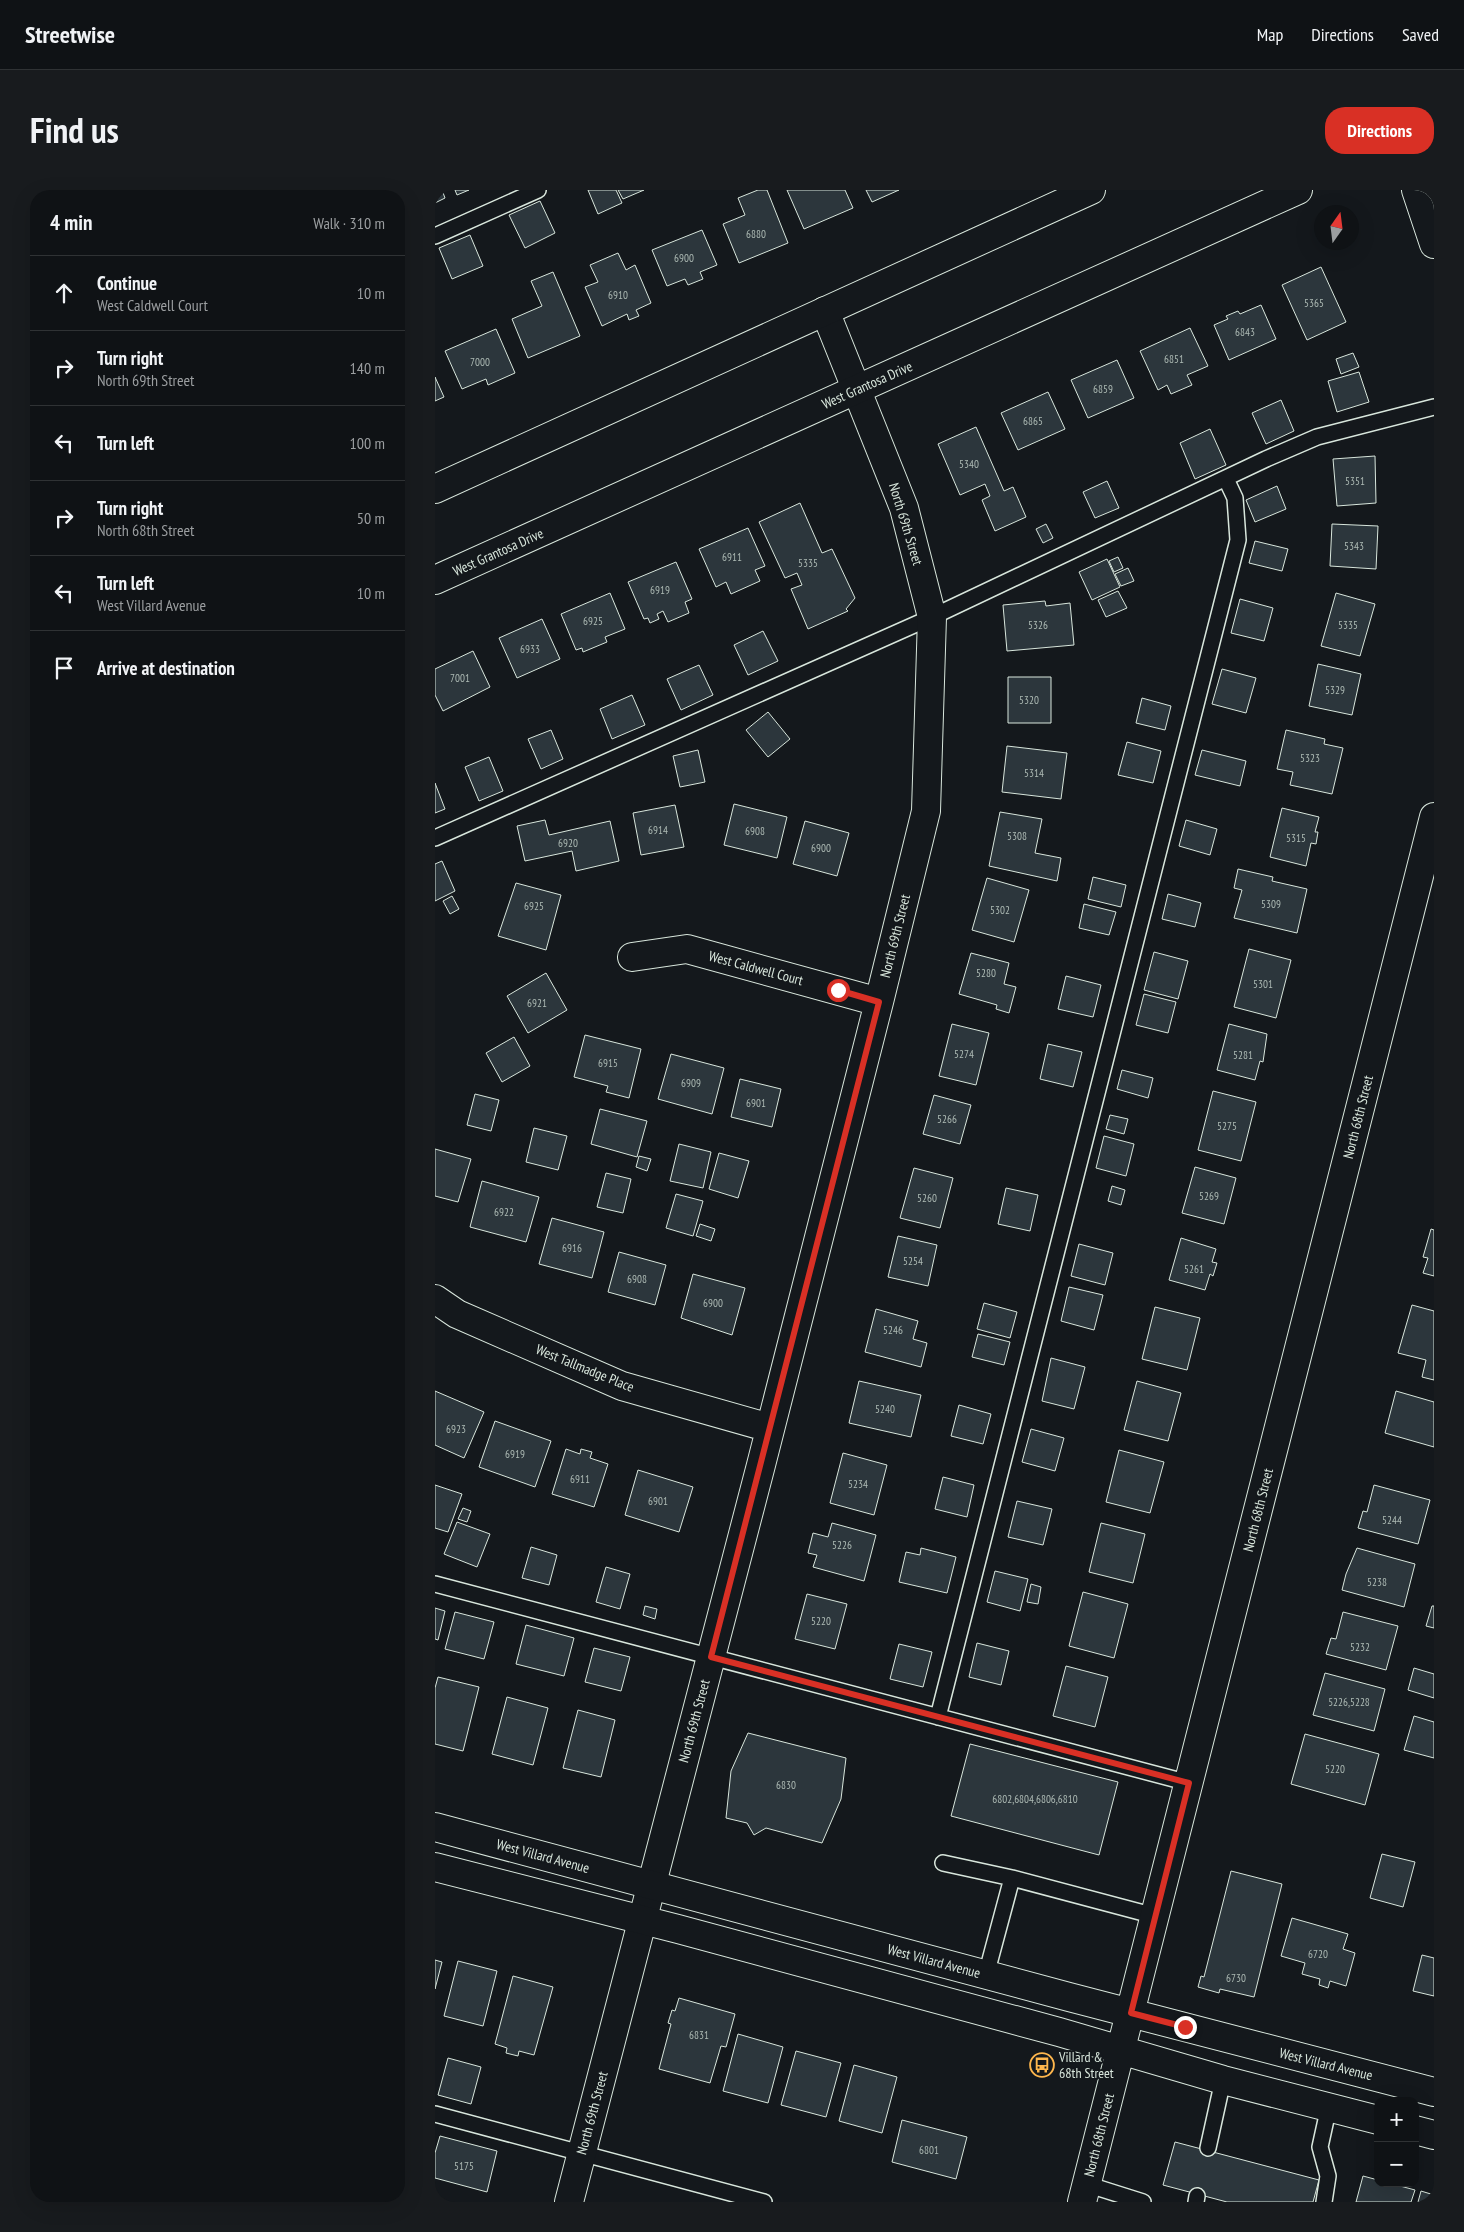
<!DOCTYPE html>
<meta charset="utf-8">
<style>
:root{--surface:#0f1215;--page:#181b1e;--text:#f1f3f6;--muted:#9b9ea0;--line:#2f3234;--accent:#d93025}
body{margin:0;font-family:"PT Sans Narrow",sans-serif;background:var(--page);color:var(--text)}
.controls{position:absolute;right:15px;bottom:15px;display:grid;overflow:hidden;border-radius:10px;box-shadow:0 5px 20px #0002}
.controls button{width:45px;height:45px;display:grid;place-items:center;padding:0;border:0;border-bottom:1px solid var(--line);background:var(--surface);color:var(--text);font:25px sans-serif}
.compass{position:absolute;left:879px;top:15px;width:45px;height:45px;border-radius:50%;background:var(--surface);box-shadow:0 5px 20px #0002;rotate:14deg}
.stop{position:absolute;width:15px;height:15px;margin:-11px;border:4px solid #d93025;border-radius:50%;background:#fff}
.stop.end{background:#d93025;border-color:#fff;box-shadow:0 1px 5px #0008}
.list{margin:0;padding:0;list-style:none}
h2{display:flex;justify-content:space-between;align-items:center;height:65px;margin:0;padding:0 20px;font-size:21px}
h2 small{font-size:16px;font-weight:400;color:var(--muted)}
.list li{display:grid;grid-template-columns:32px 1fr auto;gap:15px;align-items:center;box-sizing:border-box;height:75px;padding:0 20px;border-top:1px solid var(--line)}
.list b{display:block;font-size:19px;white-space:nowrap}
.list p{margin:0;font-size:16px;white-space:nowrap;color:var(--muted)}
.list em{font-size:16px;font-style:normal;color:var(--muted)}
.icon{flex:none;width:28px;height:28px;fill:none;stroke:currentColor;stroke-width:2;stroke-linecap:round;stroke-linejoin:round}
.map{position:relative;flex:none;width:999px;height:2012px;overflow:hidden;border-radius:20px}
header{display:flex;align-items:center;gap:30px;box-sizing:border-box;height:70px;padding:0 25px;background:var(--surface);border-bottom:1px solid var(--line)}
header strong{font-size:24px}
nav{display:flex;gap:28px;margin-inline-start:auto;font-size:18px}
.intro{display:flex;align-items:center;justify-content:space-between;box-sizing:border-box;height:120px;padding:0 30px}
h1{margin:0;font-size:35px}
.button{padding:12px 22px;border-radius:20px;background:var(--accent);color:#fff;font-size:18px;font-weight:700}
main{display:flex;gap:30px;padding:0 30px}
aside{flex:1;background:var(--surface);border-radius:20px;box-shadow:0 5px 20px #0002}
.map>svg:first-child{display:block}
.building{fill:#2c363c;stroke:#d8e6dc}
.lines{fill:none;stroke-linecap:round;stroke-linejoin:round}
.service-casing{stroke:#d8e6dc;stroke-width:18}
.minor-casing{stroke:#d8e6dc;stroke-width:30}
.tertiary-casing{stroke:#d8e6dc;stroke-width:30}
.service{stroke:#14181c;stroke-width:15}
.minor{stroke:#14181c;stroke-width:28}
.tertiary{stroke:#14181c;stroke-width:28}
.route{stroke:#d93025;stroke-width:6}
.labels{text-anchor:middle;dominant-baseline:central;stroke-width:4;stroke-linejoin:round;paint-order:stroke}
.number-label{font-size:11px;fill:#adbab4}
.street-label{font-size:14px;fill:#d8e6dc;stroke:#14181c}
.poi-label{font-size:14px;fill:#d8e6dc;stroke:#14181c;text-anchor:start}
</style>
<header>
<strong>Streetwise</strong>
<nav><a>Map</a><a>Directions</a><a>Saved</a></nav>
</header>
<div class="intro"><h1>Find us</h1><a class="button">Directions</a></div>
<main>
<aside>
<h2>4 min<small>Walk · 310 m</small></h2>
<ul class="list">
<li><svg class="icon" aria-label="ahead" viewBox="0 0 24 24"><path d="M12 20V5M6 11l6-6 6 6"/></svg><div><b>Continue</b><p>West Caldwell Court</p></div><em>10 m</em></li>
<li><svg class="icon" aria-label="right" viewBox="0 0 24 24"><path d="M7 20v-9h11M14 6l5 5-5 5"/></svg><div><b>Turn right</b><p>North 69th Street</p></div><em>140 m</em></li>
<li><svg class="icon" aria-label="left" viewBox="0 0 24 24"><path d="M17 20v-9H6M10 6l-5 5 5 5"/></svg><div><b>Turn left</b></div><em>100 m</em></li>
<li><svg class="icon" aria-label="right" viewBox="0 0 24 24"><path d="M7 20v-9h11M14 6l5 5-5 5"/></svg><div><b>Turn right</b><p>North 68th Street</p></div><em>50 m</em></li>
<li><svg class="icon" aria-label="left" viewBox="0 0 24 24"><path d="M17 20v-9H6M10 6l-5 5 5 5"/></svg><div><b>Turn left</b><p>West Villard Avenue</p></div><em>10 m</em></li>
<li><svg class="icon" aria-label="arrive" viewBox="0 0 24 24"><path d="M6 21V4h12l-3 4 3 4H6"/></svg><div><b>Arrive at destination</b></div></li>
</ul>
</aside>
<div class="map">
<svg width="999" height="2012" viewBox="0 0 999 2012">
<rect width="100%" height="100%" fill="#14181c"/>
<path class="building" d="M0,0H7L10,8L0,13Z
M20,0H34L22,5Z
M153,0H181L187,13L163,24Z
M183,0H209L188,9Z
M323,0H332L353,53L304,73L288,34L310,25L303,8Z
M352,0H410L418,18L369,39Z
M431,0H464L437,12Z
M105,11L120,43L90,58L74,25Z
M267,40L282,75L265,82L268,89L253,95L250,89L232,96L217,60Z
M35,45L48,76L17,89L4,58Z
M183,63L191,80L200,75L216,113L201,120L204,126L194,130L192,124L167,136L150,97L163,92L155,75Z
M886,77L911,132L872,150L847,95Z
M118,82L145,146L93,168L77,129L107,116L96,91Z
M826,115L841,149L794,170L779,135L793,129L791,126L803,121L805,124Z
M755,138L773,176L752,185L757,195L736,204L732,195L723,200L705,161Z
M61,139L80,183L53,195L51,189L27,199L10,161Z
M918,163L924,177L906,184L901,169Z
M682,170L699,208L653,228L636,190Z
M924,182L934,212L902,222L893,191Z
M0,187L9,207L0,211Z
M613,202L630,239L583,260L566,223Z
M846,210L859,241L831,254L817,223Z
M541,237L569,301L578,297L591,327L560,341L547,310L555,306L550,294L525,305L503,254Z
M775,239L791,275L760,289L745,253Z
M940,266L941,313L902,316L898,269Z
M672,291L684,318L660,328L648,302Z
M842,296L851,319L820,332L811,310Z
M365,313L387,363L397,359L420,408L411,419L413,421L373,439L356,399L367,395L362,383L350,388L324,332Z
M611,334L618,348L608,353L601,339Z
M897,334L943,336L941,379L895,376Z
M313,338L330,376L320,380L325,391L296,404L291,392L281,397L264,359Z
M820,351L853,359L847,381L814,373Z
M683,367L688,378L679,382L674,371Z
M672,369L685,397L657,410L644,382Z
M241,372L257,409L250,412L254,423L233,432L228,421L222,424L224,429L215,433L213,428L209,429L193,392Z
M693,378L699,391L686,396L680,384Z
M683,401L692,418L671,427L663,410Z
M175,403L190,439L170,447L172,452L148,462L147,458L141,460L126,424Z
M901,403L940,414L925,466L886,456Z
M805,409L838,418L829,451L796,443Z
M610,411L611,416L635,413L639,455L572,461L568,415Z
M107,429L125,469L82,488L64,448Z
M328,441L343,471L313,485L299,455Z
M38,461L55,497L8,521L0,505V479Z
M883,474L926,484L917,525L874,516Z
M264,475L278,505L246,520L232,489Z
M787,479L821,488L811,523L777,514Z
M573,487H616V533H573Z
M197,505L210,535L177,549L165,519Z
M707,508L736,516L730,540L701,533Z
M333,522L355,549L333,567L311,540Z
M116,540L128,569L106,579L93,549Z
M851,540L890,549L889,554L908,558L897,604L855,595L858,582L842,579Z
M692,552L726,561L718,593L683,585Z
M572,556L632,563L626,609L567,602Z
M263,560L270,592L245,597L238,566Z
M767,560L811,571L805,596L760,585Z
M54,567L68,601L44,611L30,577Z
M0,593L10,619L0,623Z
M299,614L352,627L342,668L289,655Z
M240,615L249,657L206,665L198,623Z
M847,618L884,627L880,642H883L881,654L876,653L871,676L835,667Z
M565,622L607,629L600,663L626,668L622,691L554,676Z
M110,630L114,645L175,631L184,671L141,681L137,661L90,671L82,636Z
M751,630L782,639L775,665L744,656Z
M370,631L414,643L402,686L358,674Z
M7,671L20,701L0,711V674Z
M803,679L838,687L837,691L872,699L862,743L799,728L807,700L799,698Z
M658,687L691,695L686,717L653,709Z
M552,688L594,700L579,752L537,740Z
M81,693L126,705L111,760L63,746Z
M733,704L766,713L760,737L727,729Z
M17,706L24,719L15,724L8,711Z
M649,714L681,722L674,745L644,738Z
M814,759L856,770L841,828L799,817Z
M719,762L753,771L743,809L709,800Z
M536,763L574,773L569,794L581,797L574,823L561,819L562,815L524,804Z
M111,783L132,820L93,843L72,806Z
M631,786L666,795L658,827L623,819Z
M709,804L741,812L733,843L701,835Z
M517,834L554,843L541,895L504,886Z
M794,834L832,844L828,872L825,871L820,890L782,880Z
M150,845L206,859L194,908L171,902L173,896L139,887Z
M79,847L95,876L67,892L51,863Z
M613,854L647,862L638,897L605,889Z
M236,864L289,878L277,924L223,909Z
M687,880L718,888L713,908L682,899Z
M305,889L346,899L337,937L296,927Z
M778,901L821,912L806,971L763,960Z
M40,904L64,910L56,941L32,935Z
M499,905L536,915L525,954L488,944Z
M165,919L212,931L202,967L156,954Z
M675,925L693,929L689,944L671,939Z
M99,938L132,946L123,980L91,972Z
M669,946L699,954L691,986L661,978Z
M244,954L276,962L268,998L235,991Z
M0,959L36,969L23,1012L0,1006Z
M284,963L314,971L303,1008L274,999Z
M204,966L216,969L212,981L201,977Z
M760,977L801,988L789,1034L747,1023Z
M479,978L518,988L505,1038L465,1028Z
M171,983L196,989L188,1023L162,1017Z
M47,991L104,1007L91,1052L35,1037Z
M677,996L690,1000L686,1015L673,1011Z
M571,998L603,1005L595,1041L563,1034Z
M241,1004L268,1011L258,1046L231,1038Z
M117,1028L169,1042L157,1088L104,1074Z
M265,1034L280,1039L276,1051L261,1046Z
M996,1039L999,1040V1086L988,1083L993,1068L988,1067Z
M463,1046L502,1055L493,1096L453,1087Z
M746,1048L781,1059L777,1072L782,1073L778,1086L775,1084L770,1100L734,1090Z
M644,1054L678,1063L670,1095L636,1086Z
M184,1062L231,1075L220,1115L173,1102Z
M258,1084L310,1098L297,1145L246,1128Z
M634,1097L668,1105L659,1140L626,1131Z
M549,1113L582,1122L575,1148L542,1139Z
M977,1115L999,1121V1190L987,1187L991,1170L963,1163Z
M720,1117L765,1128L752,1180L707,1169Z
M441,1119L483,1131L478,1149L492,1153L486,1177L430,1162Z
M543,1144L575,1152L569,1175L537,1167Z
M616,1168L650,1177L639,1219L607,1211Z
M424,1191L486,1205L476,1247L414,1233Z
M702,1191L746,1203L733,1251L689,1240Z
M0,1201L49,1222L29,1268L0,1255Z
M961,1201L999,1212V1257L950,1243Z
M524,1215L556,1224L548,1254L516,1246Z
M60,1231L116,1251L100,1297L44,1277Z
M596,1239L629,1248L620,1281L587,1272Z
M131,1259L145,1264L146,1259L157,1262L155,1268L173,1274L159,1317L117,1304Z
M684,1260L729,1272L715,1323L671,1312Z
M408,1263L452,1275L439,1325L395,1313Z
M203,1280L258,1297L244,1342L190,1325Z
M508,1287L539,1295L532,1327L500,1319Z
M0,1295L27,1304L13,1342L0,1338Z
M939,1295L995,1310L983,1354L923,1338L928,1321L932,1322Z
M582,1311L617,1319L608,1355L573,1347Z
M28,1318L36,1321L32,1332L23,1329Z
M22,1332L55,1344L42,1377L9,1364Z
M397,1333L441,1345L429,1391L378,1377L382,1365L373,1363L378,1343L393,1347Z
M666,1333L710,1344L698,1393L654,1382Z
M96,1357L122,1365L114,1395L87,1388Z
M486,1358L521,1367L512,1403L464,1392L471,1362L485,1365Z
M922,1358L980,1374L969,1417L907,1400L911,1384Z
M171,1377L195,1384L185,1419L161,1412Z
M560,1381L593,1389L585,1421L552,1412Z
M596,1394L606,1397L603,1414L592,1412Z
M648,1402L693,1414L679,1468L634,1456Z
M372,1404L412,1414L400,1459L360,1449Z
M210,1416L222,1419L220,1429L208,1425Z
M997,1416H999V1438L991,1436Z
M0,1418L10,1421L3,1450L0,1449Z
M20,1422L59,1432L49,1469L10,1459Z
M908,1422L963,1436L951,1480L891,1464L896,1448L901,1449Z
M91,1435L139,1448L129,1486L81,1474Z
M542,1453L574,1461L566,1495L534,1487Z
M464,1454L497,1462L488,1497L455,1489Z
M159,1458L195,1467L186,1501L150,1492Z
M631,1476L673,1487L660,1537L618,1526Z
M979,1478L999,1484V1508L973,1500Z
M890,1483L950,1499L939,1541L878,1525Z
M3,1487L44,1497L28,1561L0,1554V1498Z
M72,1507L113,1518L98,1575L57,1564Z
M143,1520L180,1530L166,1587L128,1578Z
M979,1526L999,1532V1568L969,1560Z
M313,1543L411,1568L406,1609L387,1653L331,1638L319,1645L312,1633L291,1628L296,1581Z
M870,1544L944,1564L930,1615L856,1594Z
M535,1554L683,1592L664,1665L516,1626Z
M947,1664L980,1672L968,1717L935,1708Z
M796,1681L847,1694L819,1807L785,1799L784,1803L763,1797L766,1786L769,1787Z
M857,1728L913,1744L908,1759L920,1763L911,1796L895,1791L893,1798L884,1795L885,1789L867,1784L870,1773L846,1766Z
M987,1765L999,1768V1806L978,1801Z
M0,1770L7,1772L0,1799Z
M23,1771L62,1781L48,1836L9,1826Z
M78,1786L118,1797L99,1865L84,1861L83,1866L71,1863L72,1858L60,1854Z
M244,1808L300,1824L291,1857L286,1856L275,1893L224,1879L236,1834L233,1833L237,1820L240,1821Z
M303,1844L348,1857L333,1913L288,1901Z
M361,1861L406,1873L391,1927L346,1915Z
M13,1868L46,1877L36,1914L3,1905Z
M419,1875L462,1887L447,1943L404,1931Z
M467,1930L532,1947L521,1989L457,1972Z
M5,1946L62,1961L52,2002L0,1988V1963Z
M740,1952L884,1990L878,2012H792L728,1995Z
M928,1986L943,1990V1993H954L980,2000L976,2012H921Z
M986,2001L999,2005V2012H983Z"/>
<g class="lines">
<g class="service-casing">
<path id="service" d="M0,46L103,0
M0,648L497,427L831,269L882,247L999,217
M0,1394L754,1593
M503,1527L803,350L800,308L791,289
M508,1673L577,1688
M551,1785L577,1688L720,1726
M0,1924L329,2012
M773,1958L788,1890
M651,1994L708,2012
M761,2012L762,2006
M889,2012L893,1986L885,1957L894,1916"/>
</g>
<g class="minor-casing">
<path id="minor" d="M197,767L252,759L444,812
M0,1109L22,1124L187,1196L335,1238
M134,2012L326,1275L444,812L491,621L497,427L469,318L390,121"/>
</g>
<g class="tertiary-casing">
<path id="tertiary" d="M981,0L999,54
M0,299L656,0
M0,390L863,0
M0,1637L634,1807L999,1902
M0,1677L243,1739L624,1842L788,1890L943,1930
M980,1940L999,1945
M647,2012L999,627"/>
</g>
<use href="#service" class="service"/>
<use href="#minor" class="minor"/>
<use href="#tertiary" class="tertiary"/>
</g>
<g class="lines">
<path class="route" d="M403,800L444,812L276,1467L754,1593L696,1823L750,1837"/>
</g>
<defs>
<g id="bus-ring" transform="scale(1.25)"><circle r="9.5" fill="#14181c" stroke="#ffb74d" stroke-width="1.5"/><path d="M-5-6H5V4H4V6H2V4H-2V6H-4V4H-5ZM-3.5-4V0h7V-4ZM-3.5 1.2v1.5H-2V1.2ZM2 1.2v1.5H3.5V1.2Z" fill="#ffb74d"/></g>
</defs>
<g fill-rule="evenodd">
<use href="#bus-ring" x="607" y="1875"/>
</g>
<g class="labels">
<g class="number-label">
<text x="321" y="44">6880</text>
<text x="249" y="68">6900</text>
<text x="183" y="105">6910</text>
<text x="879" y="113">5365</text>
<text x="810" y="142">6843</text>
<text x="739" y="169">6851</text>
<text x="45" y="172">7000</text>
<text x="668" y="199">6859</text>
<text x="598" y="231">6865</text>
<text x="534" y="274">5340</text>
<text x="920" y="291">5351</text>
<text x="919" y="356">5343</text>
<text x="297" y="367">6911</text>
<text x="373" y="373">5335</text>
<text x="225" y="400">6919</text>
<text x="158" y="431">6925</text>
<text x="603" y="435">5326</text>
<text x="913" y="435">5335</text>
<text x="95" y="459">6933</text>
<text x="25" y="488">7001</text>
<text x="900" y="500">5329</text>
<text x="594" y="510">5320</text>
<text x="875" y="568">5323</text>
<text x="599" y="583">5314</text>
<text x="223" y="640">6914</text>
<text x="320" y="641">6908</text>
<text x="582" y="646">5308</text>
<text x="861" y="648">5315</text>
<text x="133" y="653">6920</text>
<text x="386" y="658">6900</text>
<text x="836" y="714">5309</text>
<text x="99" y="716">6925</text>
<text x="565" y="720">5302</text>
<text x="551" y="783">5280</text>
<text x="828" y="794">5301</text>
<text x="102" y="813">6921</text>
<text x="529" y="864">5274</text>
<text x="808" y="865">5281</text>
<text x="173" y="873">6915</text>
<text x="256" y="893">6909</text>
<text x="321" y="913">6901</text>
<text x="512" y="929">5266</text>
<text x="792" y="936">5275</text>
<text x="774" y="1006">5269</text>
<text x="492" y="1008">5260</text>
<text x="69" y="1022">6922</text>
<text x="137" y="1058">6916</text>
<text x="478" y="1071">5254</text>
<text x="759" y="1079">5261</text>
<text x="202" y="1089">6908</text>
<text x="278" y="1113">6900</text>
<text x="458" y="1140">5246</text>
<text x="450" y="1219">5240</text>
<text x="21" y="1239">6923</text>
<text x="80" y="1264">6919</text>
<text x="145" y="1289">6911</text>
<text x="423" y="1294">5234</text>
<text x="223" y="1311">6901</text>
<text x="957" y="1330">5244</text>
<text x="407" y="1355">5226</text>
<text x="942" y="1392">5238</text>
<text x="386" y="1431">5220</text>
<text x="925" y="1457">5232</text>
<text x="914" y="1512">5226,5228</text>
<text x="900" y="1579">5220</text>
<text x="351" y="1595">6830</text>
<text x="600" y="1609">6802,6804,6806,6810</text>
<text x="883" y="1764">6720</text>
<text x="801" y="1788">6730</text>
<text x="264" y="1845">6831</text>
<text x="494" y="1960">6801</text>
<text x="29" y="1976">5175</text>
</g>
<g class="street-label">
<text transform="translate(432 195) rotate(-24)">West Grantosa Drive</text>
<text transform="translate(471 334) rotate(73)">North 69th Street</text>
<text transform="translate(63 362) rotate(-24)">West Grantosa Drive</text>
<text transform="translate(460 746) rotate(-76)">North 69th Street</text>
<text transform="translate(321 778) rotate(15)">West Caldwell Court</text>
<text transform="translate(923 927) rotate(-76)">North 68th Street</text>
<text transform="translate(150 1178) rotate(22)">West Tallmadge Place</text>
<text transform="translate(823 1320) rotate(-76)">North 68th Street</text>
<text transform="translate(259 1531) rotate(-75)">North 69th Street</text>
<text transform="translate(108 1666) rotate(15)">West Villard Avenue</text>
<text transform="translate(499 1771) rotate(15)">West Villard Avenue</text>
<text transform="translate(891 1874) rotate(14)">West Villard Avenue</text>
<text transform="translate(157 1923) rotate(-75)">North 69th Street</text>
<text transform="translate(664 1945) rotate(-76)">North 68th Street</text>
</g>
<g class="poi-label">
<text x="624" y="1867">Villard &amp;<tspan x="624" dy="16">68th Street</tspan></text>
</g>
</g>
</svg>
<div class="controls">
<button>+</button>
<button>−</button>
</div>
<svg class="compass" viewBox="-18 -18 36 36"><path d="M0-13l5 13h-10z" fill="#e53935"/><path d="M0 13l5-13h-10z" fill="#9b9ea0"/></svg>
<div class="stop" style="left:403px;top:800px"></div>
<div class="stop end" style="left:750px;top:1837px"></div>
</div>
</main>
